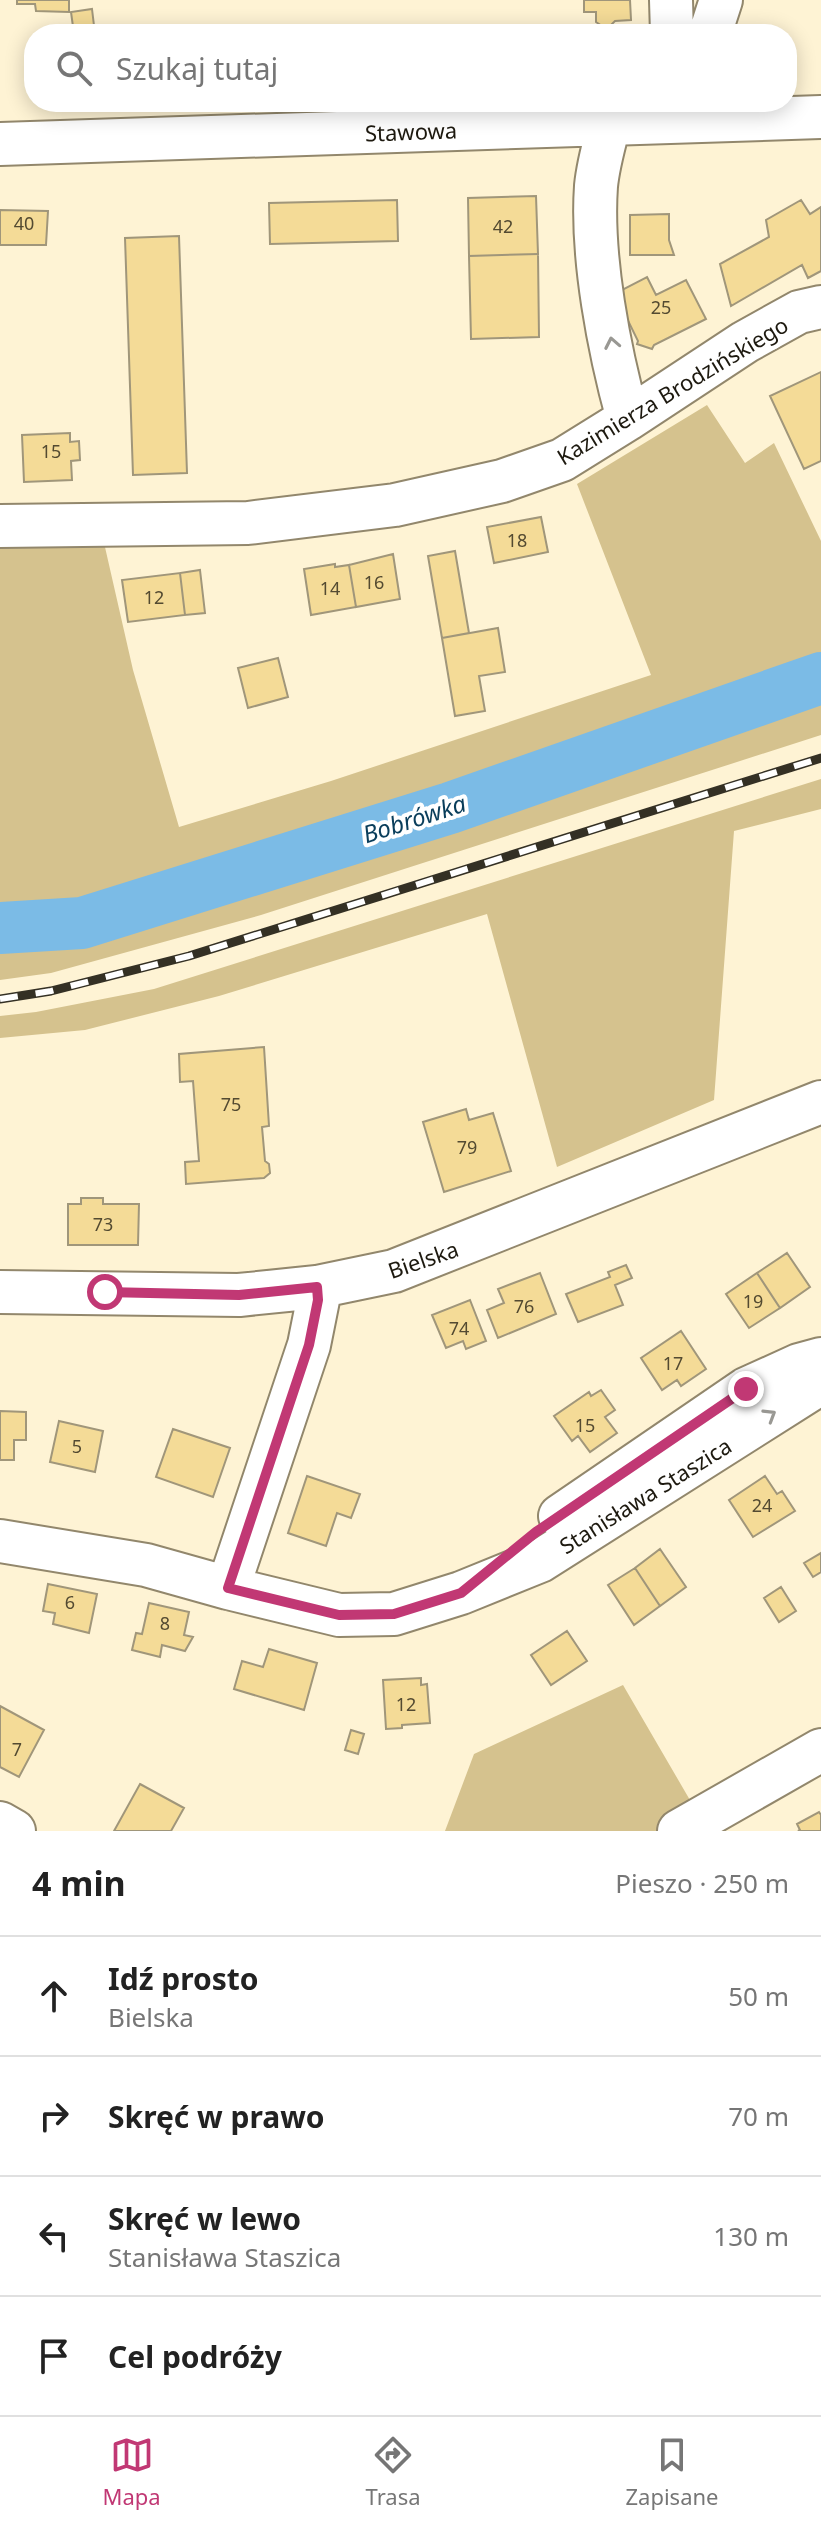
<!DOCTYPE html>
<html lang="pl">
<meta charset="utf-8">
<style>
:root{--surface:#fff;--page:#f2f2f2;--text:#222;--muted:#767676;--line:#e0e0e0;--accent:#c13874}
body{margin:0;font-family:"Noto Sans",sans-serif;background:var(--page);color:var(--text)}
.stop{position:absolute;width:24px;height:24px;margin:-18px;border:6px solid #c13874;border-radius:50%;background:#fff}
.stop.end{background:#c13874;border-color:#fff;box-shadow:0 2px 8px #0008}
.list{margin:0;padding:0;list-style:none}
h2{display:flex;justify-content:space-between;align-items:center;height:104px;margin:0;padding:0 32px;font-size:34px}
h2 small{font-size:26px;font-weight:400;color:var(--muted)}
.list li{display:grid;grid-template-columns:52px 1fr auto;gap:24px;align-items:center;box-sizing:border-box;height:120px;padding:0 32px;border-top:2px solid var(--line)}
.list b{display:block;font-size:30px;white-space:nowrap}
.list p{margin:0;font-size:26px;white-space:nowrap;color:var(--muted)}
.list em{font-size:26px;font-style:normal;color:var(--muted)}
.icon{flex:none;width:44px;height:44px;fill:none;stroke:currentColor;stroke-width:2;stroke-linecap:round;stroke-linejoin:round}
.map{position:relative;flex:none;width:821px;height:1831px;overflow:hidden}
.search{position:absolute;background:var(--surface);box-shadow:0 4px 20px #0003;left:24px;right:24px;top:24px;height:88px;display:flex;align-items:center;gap:20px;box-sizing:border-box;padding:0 28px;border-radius:32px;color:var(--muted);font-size:30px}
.sheet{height:584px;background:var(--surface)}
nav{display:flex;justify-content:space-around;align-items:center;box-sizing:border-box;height:112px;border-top:2px solid var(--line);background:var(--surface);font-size:22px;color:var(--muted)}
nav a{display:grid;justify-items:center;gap:4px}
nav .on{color:var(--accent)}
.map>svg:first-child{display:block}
.green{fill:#d5c28e}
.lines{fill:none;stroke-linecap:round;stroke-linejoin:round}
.river{stroke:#7bbbe6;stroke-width:52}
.building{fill:#f4db97;stroke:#a0967a;stroke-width:2}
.minor-casing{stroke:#92876c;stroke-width:46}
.minor{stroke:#fff;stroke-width:42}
.rail-casing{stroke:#343024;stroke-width:9}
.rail{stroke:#fff;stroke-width:6;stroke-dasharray:18;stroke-linecap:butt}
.oneway{stroke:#999893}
.route{stroke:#c13874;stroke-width:10}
.labels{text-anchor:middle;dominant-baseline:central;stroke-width:8;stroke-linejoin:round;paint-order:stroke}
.number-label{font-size:18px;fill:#534a31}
.street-label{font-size:22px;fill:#1d190f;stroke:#fff}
.water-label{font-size:24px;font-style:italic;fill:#0a3e5b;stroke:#fff}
</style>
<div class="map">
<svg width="821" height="1831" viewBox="0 0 821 1831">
<rect width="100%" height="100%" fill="#fef3d4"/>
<path class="green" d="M707,405L745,463L774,443L821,541V735L261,915L51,973L0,980V536L102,534L133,670L179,827L331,781L651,675L577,484Z
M821,779V809L734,831L714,1100L557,1167L487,914L219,996L85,1030L0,1038V1016L36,1012L154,989Z
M623,1685L694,1807L659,1831H445L474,1754Z"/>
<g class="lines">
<path class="river" d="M0,928L82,923L450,808L821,678"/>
</g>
<path class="building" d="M17,0H69V12L36,11L35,4H17Z
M584,0H630L631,20L615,21L610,26H602L596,22V12H584Z
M92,9L95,34H74L71,12Z
M536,196L538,254L469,256L468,198Z
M397,200L398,241L270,244L269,203Z
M801,200L810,214L821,207V271L808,278L802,265L731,306L720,264L769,237L766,220Z
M0,210L48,211L46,245H0Z
M669,214V240L674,255H630V215Z
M179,236L187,473L133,475L125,238Z
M538,254L539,337L471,339L469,256Z
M647,277L656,295L686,280L706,319L654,345L652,349L637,344L638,341L616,296V293Z
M821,372V461L804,469L770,396Z
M70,433V442L79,441L80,460L71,461L72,480L24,482L22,435Z
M541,517L548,552L494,563L487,527Z
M455,551L469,633L442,638L428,556Z
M393,554L400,599L356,607L349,565Z
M335,564V567L349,565L356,607L311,615L304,569Z
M200,570L205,613L185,615L180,573Z
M180,573L185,615L128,622L122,580Z
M498,628L505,672L479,676L485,711L455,716L442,638Z
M278,658L288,697L248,708L238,668Z
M264,1047L269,1126L262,1127L265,1161L269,1164L270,1173L264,1178L186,1184L185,1162L199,1161L193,1081L180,1082L179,1054Z
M466,1109L469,1120L493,1113L511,1171L444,1192L423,1122Z
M81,1198H103V1204H139L138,1245H68V1204H81Z
M787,1253L810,1287L780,1308L757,1273Z
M626,1265L632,1278L615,1285L623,1305L578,1322L566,1294L610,1277L608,1272Z
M540,1273L556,1314L498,1338L487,1310L504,1303L498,1289Z
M757,1273L780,1308L749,1328L726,1294Z
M470,1300L486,1341L466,1349L463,1341L446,1348L432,1315Z
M681,1331L706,1369L681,1386L677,1380L662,1390L641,1358Z
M601,1390L615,1410L605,1417L617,1433L590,1452L578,1436L572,1441L554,1416L589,1392L591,1396Z
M0,1411L26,1412V1440H14V1460H0Z
M59,1421L103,1431L95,1472L50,1462Z
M173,1429L230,1448L213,1497L156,1477Z
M307,1476L360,1494L351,1518L337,1513L326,1546L288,1533Z
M765,1476L777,1494L782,1491L795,1511L753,1537L729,1500Z
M660,1549L686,1587L660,1606L635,1568Z
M821,1553V1572L813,1577L804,1563Z
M635,1568L660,1606L634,1625L608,1585Z
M48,1584L97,1594L89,1633L53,1624L55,1613L43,1611Z
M781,1587L796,1611L779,1622L764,1598Z
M149,1603L189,1612L184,1635L193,1637L185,1651L162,1645L160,1657L132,1650L136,1633L142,1634Z
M567,1631L587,1661L551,1685L531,1655Z
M269,1649L317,1663L304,1710L234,1689L242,1661L263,1667Z
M421,1678V1685L427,1684L430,1723L402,1725V1728L386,1729L383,1680Z
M0,1706L44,1730L19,1777L0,1767Z
M351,1730L364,1734L358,1754L345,1750Z
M140,1784L184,1808L171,1831H114Z
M819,1812L821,1815V1831H798L800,1830L797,1824Z"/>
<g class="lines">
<g class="minor-casing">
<path id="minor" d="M671,0L672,34
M710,34L721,0
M609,125C604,144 598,165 596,186C591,257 609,350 628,419
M0,144L821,117
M0,526L248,523L395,505L502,481L562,460L628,419L745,342L799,312L821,307
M0,1292L239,1295L317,1287L394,1271L821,1102
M560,1516L746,1389L799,1365L821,1359
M0,1541L146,1565L228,1588L339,1615L394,1614L461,1593L540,1561L821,1383
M228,1588L309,1345L318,1300L317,1287
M0,1823L14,1831
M679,1831L821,1750"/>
</g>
<use href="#minor" class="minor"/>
<g class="rail-casing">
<path id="rail" d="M0,999L51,991L189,956L821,758"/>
</g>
<use href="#rail" class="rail"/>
</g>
<defs><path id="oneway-chevron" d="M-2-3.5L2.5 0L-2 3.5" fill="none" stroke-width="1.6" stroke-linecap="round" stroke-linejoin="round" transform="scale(2)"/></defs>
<g class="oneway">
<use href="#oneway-chevron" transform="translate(612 343) rotate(-101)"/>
<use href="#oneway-chevron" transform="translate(770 1415) rotate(-32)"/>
</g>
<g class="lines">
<path class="route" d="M105,1292L239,1295L317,1287L318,1300L309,1345L228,1588L339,1615L394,1614L461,1593L536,1532L746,1389"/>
</g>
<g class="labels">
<g class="number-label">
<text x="24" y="223">40</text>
<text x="503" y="226">42</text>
<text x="661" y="307">25</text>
<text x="51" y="451">15</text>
<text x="517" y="540">18</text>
<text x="374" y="582">16</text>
<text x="330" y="588">14</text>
<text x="154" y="597">12</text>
<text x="231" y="1104">75</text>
<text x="467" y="1147">79</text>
<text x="103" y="1224">73</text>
<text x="753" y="1301">19</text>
<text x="524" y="1306">76</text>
<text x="459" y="1328">74</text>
<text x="673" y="1363">17</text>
<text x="585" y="1425">15</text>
<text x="77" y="1446">5</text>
<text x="762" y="1505">24</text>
<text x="70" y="1602">6</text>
<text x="165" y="1623">8</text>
<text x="406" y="1704">12</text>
<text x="17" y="1749">7</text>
</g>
<g class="street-label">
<text transform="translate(411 131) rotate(-2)">Stawowa</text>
<text transform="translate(672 390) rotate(-31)">Kazimierza Brodzińskiego</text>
<text transform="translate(423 1259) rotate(-19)">Bielska</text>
<text transform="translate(645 1495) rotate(-32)">Stanisława Staszica</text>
</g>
<g class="water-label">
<text transform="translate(414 818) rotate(-18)">Bobrówka</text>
</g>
</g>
</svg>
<div class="stop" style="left:105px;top:1292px"></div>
<div class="stop end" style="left:746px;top:1389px"></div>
<div class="search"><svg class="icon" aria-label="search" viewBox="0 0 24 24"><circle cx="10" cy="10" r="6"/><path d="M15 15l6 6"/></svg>Szukaj tutaj</div>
</div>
<section class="sheet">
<h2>4 min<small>Pieszo · 250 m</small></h2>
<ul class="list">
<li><svg class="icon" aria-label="ahead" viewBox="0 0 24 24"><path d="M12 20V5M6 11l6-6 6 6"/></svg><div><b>Idź prosto</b><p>Bielska</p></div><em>50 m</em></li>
<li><svg class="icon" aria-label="right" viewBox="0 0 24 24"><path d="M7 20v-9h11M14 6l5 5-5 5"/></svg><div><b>Skręć w prawo</b></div><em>70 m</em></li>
<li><svg class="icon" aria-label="left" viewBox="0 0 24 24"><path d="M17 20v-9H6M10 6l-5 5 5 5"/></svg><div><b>Skręć w lewo</b><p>Stanisława Staszica</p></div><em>130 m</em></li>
<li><svg class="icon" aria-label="arrive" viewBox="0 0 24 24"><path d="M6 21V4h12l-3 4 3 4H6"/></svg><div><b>Cel podróży</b></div></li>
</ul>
</section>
<nav>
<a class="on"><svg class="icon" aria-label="map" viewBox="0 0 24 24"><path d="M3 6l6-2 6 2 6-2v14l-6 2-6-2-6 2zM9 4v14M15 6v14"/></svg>Mapa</a>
<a><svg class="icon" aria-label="directions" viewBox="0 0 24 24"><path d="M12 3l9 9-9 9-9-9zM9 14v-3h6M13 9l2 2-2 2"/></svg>Trasa</a>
<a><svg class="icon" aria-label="saved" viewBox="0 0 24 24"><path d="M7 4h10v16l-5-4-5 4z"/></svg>Zapisane</a>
</nav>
